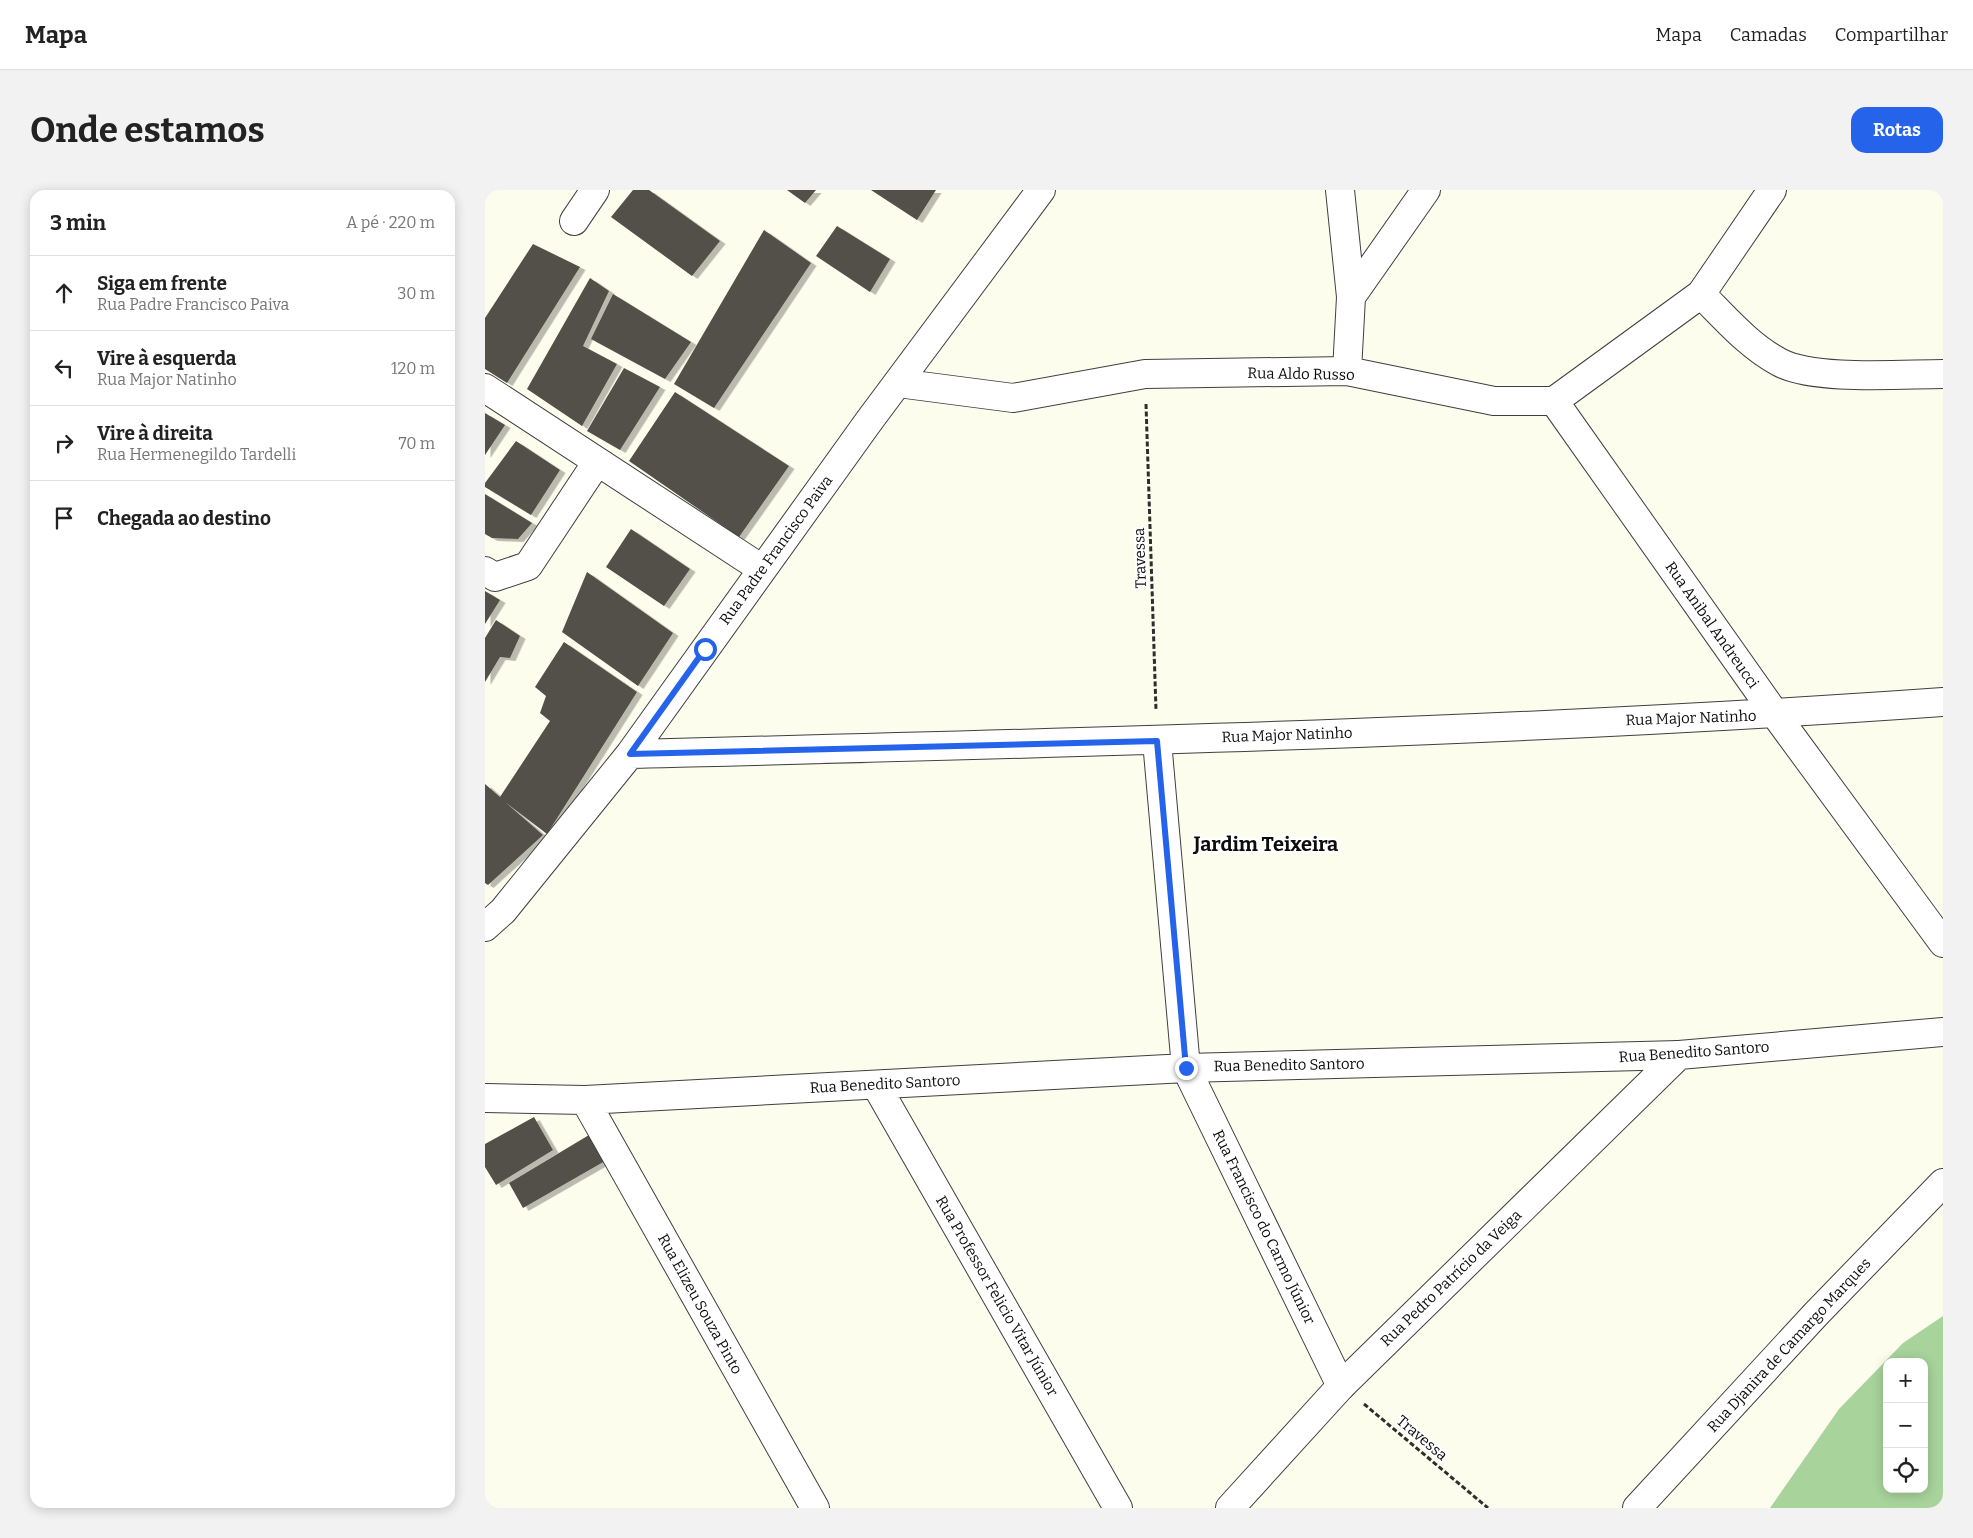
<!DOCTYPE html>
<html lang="pt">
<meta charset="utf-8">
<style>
:root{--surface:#fff;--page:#f2f2f2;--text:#222;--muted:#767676;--line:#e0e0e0;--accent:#2563eb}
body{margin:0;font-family:Bitter,serif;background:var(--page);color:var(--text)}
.controls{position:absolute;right:15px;bottom:15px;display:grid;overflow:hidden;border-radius:10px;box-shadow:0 2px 12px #0003}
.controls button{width:45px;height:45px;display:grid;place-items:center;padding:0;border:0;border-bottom:1px solid var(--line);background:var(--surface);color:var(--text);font:25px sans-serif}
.stop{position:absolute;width:15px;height:15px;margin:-11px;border:4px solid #2563eb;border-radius:50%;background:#fff}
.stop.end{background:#2563eb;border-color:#fff;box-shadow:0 1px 5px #0008}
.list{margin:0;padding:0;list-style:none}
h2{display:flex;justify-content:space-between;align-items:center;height:65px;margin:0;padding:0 20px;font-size:21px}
h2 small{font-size:16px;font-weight:400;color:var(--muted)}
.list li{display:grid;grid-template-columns:32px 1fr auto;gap:15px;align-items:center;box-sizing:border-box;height:75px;padding:0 20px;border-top:1px solid var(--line)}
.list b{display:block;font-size:19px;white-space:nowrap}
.list p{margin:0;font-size:16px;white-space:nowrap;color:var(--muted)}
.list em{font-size:16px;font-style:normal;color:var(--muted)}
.icon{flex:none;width:28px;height:28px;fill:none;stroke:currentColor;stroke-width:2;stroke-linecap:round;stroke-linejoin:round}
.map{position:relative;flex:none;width:1458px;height:1318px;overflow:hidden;border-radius:15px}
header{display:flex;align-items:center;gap:30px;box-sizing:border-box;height:70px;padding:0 25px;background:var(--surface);border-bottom:1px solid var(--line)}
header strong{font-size:24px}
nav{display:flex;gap:28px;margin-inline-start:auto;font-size:18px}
.intro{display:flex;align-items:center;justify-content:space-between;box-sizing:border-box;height:120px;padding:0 30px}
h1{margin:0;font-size:35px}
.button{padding:12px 22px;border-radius:15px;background:var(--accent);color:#fff;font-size:18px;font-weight:700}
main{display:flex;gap:30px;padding:0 30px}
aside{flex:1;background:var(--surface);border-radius:15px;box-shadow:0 2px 12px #0003}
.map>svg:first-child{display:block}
.forest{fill:#a8d39b;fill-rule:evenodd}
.building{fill:#534f49;filter:url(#shadow)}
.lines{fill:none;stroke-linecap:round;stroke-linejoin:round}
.minor-casing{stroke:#3f3f3f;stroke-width:30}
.tertiary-casing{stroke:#3f3f3f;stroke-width:30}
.path{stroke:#2e2e2e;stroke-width:3;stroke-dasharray:5 2.5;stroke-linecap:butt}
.minor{stroke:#fff;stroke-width:28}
.tertiary{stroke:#fff;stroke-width:28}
.route{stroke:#2563eb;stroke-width:6}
.labels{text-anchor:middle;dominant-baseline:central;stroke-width:5;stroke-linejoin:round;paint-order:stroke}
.street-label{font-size:15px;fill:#0c0c0c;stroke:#fff}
.district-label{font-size:20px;font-weight:bold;fill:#0c0c0c;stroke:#fff}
</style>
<header>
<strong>Mapa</strong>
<nav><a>Mapa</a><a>Camadas</a><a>Compartilhar</a></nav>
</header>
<div class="intro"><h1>Onde estamos</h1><a class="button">Rotas</a></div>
<main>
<aside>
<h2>3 min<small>A pé · 220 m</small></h2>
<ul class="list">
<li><svg class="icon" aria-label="ahead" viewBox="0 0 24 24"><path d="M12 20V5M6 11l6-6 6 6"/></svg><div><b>Siga em frente</b><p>Rua Padre Francisco Paiva</p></div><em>30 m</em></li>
<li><svg class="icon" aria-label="left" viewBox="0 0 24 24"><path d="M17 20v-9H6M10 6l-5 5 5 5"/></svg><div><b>Vire à esquerda</b><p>Rua Major Natinho</p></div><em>120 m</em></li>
<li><svg class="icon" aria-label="right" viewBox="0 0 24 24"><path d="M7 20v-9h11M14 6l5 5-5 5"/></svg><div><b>Vire à direita</b><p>Rua Hermenegildo Tardelli</p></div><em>70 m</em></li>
<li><svg class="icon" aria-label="arrive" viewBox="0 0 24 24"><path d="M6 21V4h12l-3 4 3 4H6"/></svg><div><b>Chegada ao destino</b></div></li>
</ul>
</aside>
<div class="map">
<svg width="1458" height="1318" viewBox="0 0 1458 1318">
<defs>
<filter id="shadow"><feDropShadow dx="5.5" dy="3" stdDeviation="0" flood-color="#0004"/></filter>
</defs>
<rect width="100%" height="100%" fill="#fdfded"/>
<path class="forest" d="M1458,1126V1318H1285L1354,1219L1418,1153ZM1402,1172H1439V1299H1402Z"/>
<path class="building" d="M148,0H164L235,51L207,86L126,27Z
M302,0H331L320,13Z
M386,0H451L432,30Z
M352,36L405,69L385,102L331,66Z
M279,40L326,73L229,218L189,194Z
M48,54L95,77L22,193L0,179V128Z
M105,88L124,101L98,156L132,174L97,236L42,199Z
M128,104L206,152L180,189L106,149Z
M139,178L175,197L135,260L102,241Z
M190,202L304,276L254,347L144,271Z
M0,223L20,235L0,265Z
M31,251L75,280L46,325L0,297V293Z
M0,304L47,333L33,349L7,348L0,344Z
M146,339L205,379L179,416L121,377Z
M102,382L188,443L153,496L77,442Z
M0,401L15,410L0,434Z
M11,430L35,446L25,468L15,467L0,492V448Z
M79,452L152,502L62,644L20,612L58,645L3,695L0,693V594L15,607L65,531L55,523L61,506L50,497Z
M49,927L68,960L11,995L0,977V954Z
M104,945L120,971L38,1018L24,993Z"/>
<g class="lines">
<g class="minor-casing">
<path id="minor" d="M855,0L866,107L862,181
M89,31L110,0
M1216,104C1240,128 1264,156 1294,172C1329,191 1416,184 1458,184
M866,107L941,0
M413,193L528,208L660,184L862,181L1009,211H1069L1216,104L1287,0
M0,198L277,379
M1069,211L1290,524L1458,753
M0,381L10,387L43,376L112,272
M672,551L701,878L856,1196
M145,564C583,553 1021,543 1458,512
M0,737L18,721L145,564L384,231L556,0
M391,895L633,1318
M0,908L100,910L701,878L1194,865
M100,910L330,1318"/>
</g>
<g class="tertiary-casing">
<path id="tertiary" d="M745,1318L856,1196L1194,865L1458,842
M1152,1318L1331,1124L1458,993"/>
</g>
<path class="path" d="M661,214L671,520
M879,1214L1003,1318"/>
<use href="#minor" class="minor"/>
<use href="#tertiary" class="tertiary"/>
</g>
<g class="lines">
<path class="route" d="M220,459L145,564L672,551L701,878"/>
</g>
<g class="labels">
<g class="street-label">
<text transform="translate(816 184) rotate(1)">Rua Aldo Russo</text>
<text transform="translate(291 360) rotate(-54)">Rua Padre Francisco Paiva</text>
<text transform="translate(655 368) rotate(-92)">Travessa</text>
<text transform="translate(1227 435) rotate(55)">Rua Anibal Andreucci</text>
<text transform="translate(1206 528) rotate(-2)">Rua Major Natinho</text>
<text transform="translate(802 545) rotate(-2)">Rua Major Natinho</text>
<text transform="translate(1209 862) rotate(-4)">Rua Benedito Santoro</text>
<text transform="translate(804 875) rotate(-1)">Rua Benedito Santoro</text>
<text transform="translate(400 894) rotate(-3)">Rua Benedito Santoro</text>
<text transform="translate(779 1037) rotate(64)">Rua Francisco do Carmo Júnior</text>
<text transform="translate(966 1088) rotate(-44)">Rua Pedro Patrício da Veiga</text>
<text transform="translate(512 1106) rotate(60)">Rua Professor Felicio Vitar Júnior</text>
<text transform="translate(215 1114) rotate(61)">Rua Elizeu Souza Pinto</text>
<text transform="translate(1304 1155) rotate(-47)">Rua Djanira de Camargo Marques</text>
<text transform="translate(937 1248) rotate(40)">Travessa</text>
</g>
<g class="district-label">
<text x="781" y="654">Jardim Teixeira</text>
</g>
</g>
</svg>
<div class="controls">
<button>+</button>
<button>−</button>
<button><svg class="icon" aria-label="locate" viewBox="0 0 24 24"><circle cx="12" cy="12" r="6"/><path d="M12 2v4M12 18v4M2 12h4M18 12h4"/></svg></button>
</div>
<div class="stop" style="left:220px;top:459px"></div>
<div class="stop end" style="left:701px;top:878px"></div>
</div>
</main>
